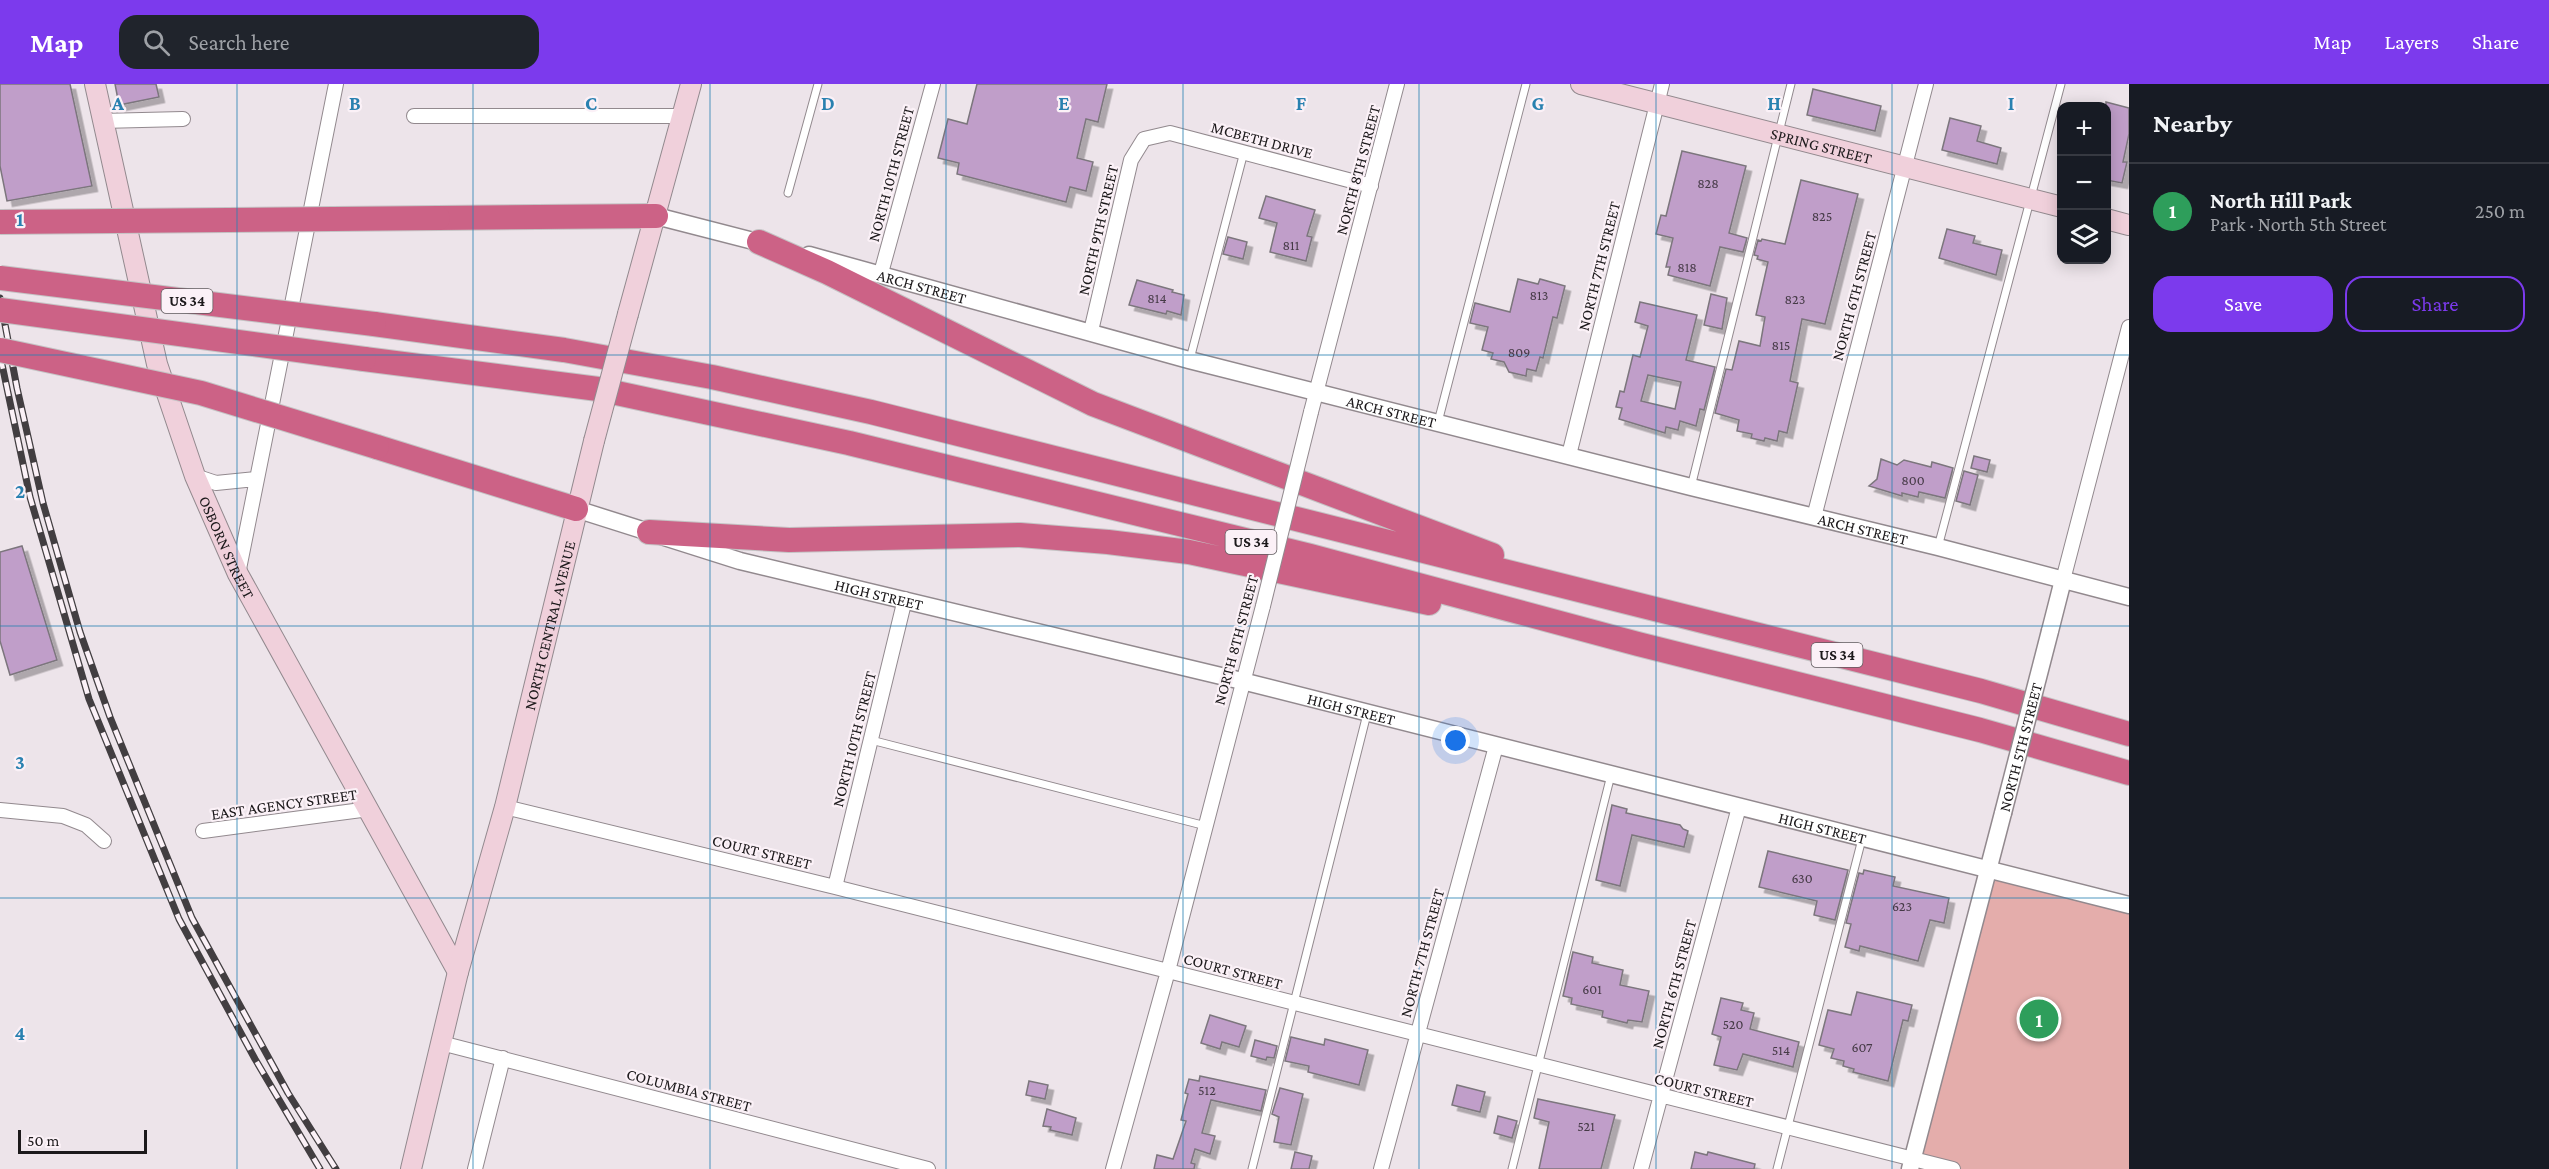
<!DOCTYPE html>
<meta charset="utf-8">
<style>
:root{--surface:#171b24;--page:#20242c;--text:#f1f3f6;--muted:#9ea1a6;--line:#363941;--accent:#7c3aed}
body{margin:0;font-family:"Crimson Pro",serif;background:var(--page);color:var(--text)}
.controls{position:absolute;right:18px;top:18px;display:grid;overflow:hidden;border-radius:12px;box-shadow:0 3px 15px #0003}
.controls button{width:54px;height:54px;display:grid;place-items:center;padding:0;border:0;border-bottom:2px solid var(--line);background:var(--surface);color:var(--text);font:30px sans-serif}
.scale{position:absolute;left:18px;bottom:15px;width:129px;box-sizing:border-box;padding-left:6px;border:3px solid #1c191b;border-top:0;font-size:16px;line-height:21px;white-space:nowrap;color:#1c191b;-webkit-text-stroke:4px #fbf1f7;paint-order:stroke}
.you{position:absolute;left:1456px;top:657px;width:21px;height:21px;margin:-15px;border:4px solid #fff;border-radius:50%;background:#1a73e8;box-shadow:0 0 0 9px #1a73e833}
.badge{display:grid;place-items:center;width:39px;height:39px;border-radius:50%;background:var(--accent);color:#fff;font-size:20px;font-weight:700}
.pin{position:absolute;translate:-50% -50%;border:3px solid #fff;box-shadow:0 2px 6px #0006}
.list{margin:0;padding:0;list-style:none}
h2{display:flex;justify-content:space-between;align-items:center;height:78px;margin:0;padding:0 24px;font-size:26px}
h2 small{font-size:20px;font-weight:400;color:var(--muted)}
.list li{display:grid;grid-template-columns:39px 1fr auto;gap:18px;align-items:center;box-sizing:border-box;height:96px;padding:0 24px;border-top:2px solid var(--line)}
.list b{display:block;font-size:22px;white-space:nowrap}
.list p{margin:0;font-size:20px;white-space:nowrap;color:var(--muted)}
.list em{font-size:20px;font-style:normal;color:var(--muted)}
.actions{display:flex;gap:12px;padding:18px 24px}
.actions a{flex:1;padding:14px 0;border:2px solid var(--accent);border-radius:18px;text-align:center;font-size:21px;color:var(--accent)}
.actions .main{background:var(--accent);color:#fff}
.icon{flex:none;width:33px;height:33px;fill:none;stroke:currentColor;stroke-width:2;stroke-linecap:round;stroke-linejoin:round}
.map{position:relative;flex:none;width:2129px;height:1085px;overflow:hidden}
header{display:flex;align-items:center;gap:36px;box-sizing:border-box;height:84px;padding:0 30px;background:var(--accent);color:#fff}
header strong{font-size:28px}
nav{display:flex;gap:33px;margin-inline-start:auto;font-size:21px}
.search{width:420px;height:54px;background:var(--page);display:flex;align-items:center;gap:15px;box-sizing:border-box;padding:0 21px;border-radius:18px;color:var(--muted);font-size:22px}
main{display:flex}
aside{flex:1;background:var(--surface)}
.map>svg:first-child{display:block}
.green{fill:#e4adab}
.building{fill:#c09ec9;stroke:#7c767d;stroke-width:1.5;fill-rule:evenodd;filter:url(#shadow)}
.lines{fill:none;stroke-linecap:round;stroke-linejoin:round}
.service-casing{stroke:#92898e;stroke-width:9}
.minor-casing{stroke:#92898e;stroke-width:16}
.tertiary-casing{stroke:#92898e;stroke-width:19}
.secondary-casing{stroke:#92898e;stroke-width:22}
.motorway-casing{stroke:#c4c3c4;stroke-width:26}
.service{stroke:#fff;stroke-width:7}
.minor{stroke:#fff;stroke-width:14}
.tertiary{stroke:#fff;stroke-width:16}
.secondary{stroke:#f0d0db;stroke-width:20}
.motorway{stroke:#cc6286;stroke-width:24}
.rail-casing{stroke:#423e41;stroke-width:7}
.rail{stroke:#fbf1f7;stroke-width:4.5;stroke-dasharray:14;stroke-linecap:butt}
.minor-bridge-casing{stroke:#92898e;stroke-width:16;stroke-linecap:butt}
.tertiary-bridge-casing{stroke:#92898e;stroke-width:19;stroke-linecap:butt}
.secondary-bridge-casing{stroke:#92898e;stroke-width:22;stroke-linecap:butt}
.motorway-bridge-casing{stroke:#c4c3c4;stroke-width:26;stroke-linecap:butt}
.minor-bridge{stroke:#fff;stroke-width:14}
.tertiary-bridge{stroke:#fff;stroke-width:16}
.secondary-bridge{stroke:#f0d0db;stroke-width:20}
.motorway-bridge{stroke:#cc6286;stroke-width:24}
.grid{fill:none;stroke:#2981b0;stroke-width:1.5;stroke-opacity:0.55}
.labels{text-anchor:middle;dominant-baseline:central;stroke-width:4.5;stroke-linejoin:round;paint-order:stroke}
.number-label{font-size:14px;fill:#453a46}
.shield{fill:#fbf1f7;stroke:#5f5a5d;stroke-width:1.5}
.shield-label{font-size:15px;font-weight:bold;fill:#1c191b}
.street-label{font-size:16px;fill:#1c191b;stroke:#fbf1f7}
.grid-label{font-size:20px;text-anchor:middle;font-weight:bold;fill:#2981b0;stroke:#fbf1f7;stroke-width:4.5;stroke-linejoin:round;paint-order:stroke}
</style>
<header>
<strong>Map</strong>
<div class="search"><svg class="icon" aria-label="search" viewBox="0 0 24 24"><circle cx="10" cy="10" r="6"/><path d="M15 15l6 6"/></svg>Search here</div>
<nav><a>Map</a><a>Layers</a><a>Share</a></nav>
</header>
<main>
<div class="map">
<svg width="2129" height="1085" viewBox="0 0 2129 1085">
<defs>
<filter id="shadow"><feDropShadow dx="5.5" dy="5.5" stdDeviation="0" flood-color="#0004"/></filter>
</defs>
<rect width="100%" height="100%" fill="#ede4ea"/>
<path class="green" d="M1989,785L2129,821V1085H1953L1913,1075Z"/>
<path class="building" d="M0,0H70L92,102L7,117L0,82Z
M115,0H156L159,13L119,21Z
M977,0H1107L1098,38L1086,35L1077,74L1093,78L1086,107L1070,103L1066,118L957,90L959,79L938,74L948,35L967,40Z
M1813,5L1881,22L1875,47L1807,31Z
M2106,18L2129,24V50L2123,78H2127L2122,99L2106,96Z
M1950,34L1981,42L1977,57L2001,64L1997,80L1942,66Z
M1682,67L1746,82L1729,149L1747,154L1743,168L1720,163L1710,202L1668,191L1670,183H1666L1673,154L1656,150L1661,131L1666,132Z
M1801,96L1858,110L1825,240L1802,235L1790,297L1798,299L1787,349L1779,347L1777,357L1765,354L1764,357L1751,354L1752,350L1737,347L1739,336L1715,329L1726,285L1732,286L1739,257L1760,262L1765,233L1756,231L1768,178L1757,175L1758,172L1754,171L1758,156L1761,157L1762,155L1785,160Z
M1266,112L1315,126L1307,152L1312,153L1306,177L1270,168L1277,139L1259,134Z
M1947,145L1975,152L1973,159L2002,166L1996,191L1939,174Z
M1228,153L1247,158L1243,175L1223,170Z
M1518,195L1538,200L1540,195L1565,202L1557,234L1553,233L1543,274L1540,273L1536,287L1527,285L1526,292L1509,288L1504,278L1491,275L1493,269L1482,266L1488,243L1470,239L1475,219L1510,228Z
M1137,196L1173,206L1172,208L1184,211L1181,231L1167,227L1166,230L1129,221Z
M1711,210L1727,214L1722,245L1704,241Z
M1640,218L1697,231L1686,276L1715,283L1704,326L1700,325L1696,342L1680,337L1678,346L1666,343L1665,349L1619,335L1622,324L1616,323L1620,307L1624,308L1633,271L1640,273L1648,242L1635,238ZM1648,291L1681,298L1675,325L1641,317Z
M1974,372L1990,376L1987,388L1971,384Z
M1881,375L1897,381L1904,376L1931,383L1932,378L1953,384L1945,414L1919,408L1918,413L1902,409V412L1869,402L1877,395Z
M1964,387L1978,391L1970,421L1956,417Z
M22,462L57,576L10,591L0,557V468Z
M1612,721L1627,725L1626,729L1680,741L1683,745L1688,747L1684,763L1632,751L1620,802L1596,796Z
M1768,767L1848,786L1835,836L1814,831L1817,817L1759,803Z
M1864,786L1895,793L1893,802L1949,814L1944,839L1930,836L1918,877L1860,862L1859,867L1845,863L1851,840L1846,839L1859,789L1863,790Z
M1573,868L1593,873L1592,879L1623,886L1620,901L1649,907L1642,938L1628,936L1627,939L1602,933L1603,927L1571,920L1572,914L1563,912Z
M1857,908L1912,921L1908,937L1903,936L1888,997L1853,988L1854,985L1843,982L1844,977L1831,974L1834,965L1819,961L1828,926L1851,931Z
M1721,914L1743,919L1741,926L1754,929L1750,945L1799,958L1793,983L1743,970L1737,986L1714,981L1721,953L1712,950Z
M1210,931L1246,942L1239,963L1222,958L1220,965L1201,959Z
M1291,953L1324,961L1325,955L1368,966L1359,1001L1308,988L1309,982L1285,977Z
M1255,956L1277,962L1274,974L1267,973L1266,976L1251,972Z
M1200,992L1266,1006L1261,1027L1211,1016L1202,1049L1215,1052L1210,1070L1195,1065L1191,1079L1195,1080L1194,1085H1154L1157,1071L1173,1075L1186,1037L1181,1036L1188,1010L1185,1009L1189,995L1199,997Z
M1029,997L1048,1001L1045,1015L1026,1011Z
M1457,1001L1485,1008L1480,1028L1452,1021Z
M1280,1004L1303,1010L1291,1061L1274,1058L1279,1033L1272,1030Z
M1538,1015L1615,1031L1601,1085H1539L1549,1038L1534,1034Z
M1047,1025L1076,1034L1072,1051L1050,1046L1051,1043L1043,1042Z
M1498,1032L1517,1037L1512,1054L1494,1049Z
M1295,1068L1312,1072L1309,1085H1291Z
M1695,1068L1707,1071L1708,1068L1755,1080L1754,1085H1691Z"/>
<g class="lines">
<g class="service-casing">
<path id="service" d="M788,109L818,0
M1190,275L1244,68
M1438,338L1526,0
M1691,403L1791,0
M1938,463L2061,0
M871,656L1206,742
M1252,1085L1367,630
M1512,1085L1611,691
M1777,1085L1862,755"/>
</g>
<g class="minor-casing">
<path id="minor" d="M414,32H682
M101,37L183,35
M881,189L933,0
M1091,247L1131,76L1144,55L1170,49L1371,102
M1311,328L1397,0
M1569,371L1662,0
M195,392L216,399L256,395
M1814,433L1926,0
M238,490L336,0
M2063,496L2129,243
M505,723L835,803L1953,1085
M0,726L63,732L86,741L104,757
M203,747L369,725
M835,803L905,515
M441,959L928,1085
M475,1085L503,974
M1113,1085L1168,887L1263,522
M1381,1085L1496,662
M1641,1085L1739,723"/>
</g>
<g class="tertiary-casing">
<g id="tertiary">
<path d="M656,132L769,161"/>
<path id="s1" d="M809,171L1189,276L1691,403L1938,463L2129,513"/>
<path id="s2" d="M576,425L740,477L1242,597L2129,821"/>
<path d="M2050,547L2063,496"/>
<path d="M1910,1085L2003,729"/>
</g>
</g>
<g class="secondary-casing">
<g id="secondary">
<path id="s3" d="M95,0L157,280L195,392L238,490L458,888"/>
<path id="s4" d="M1581,0L2062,123"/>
<path d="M2106,135L2129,141"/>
<path d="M628,230L691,0"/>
<path id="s5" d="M411,1085L458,888L505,723L594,357"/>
</g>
</g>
<g class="motorway-casing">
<path id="motorway" d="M438,134L656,132
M759,158L827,188L1093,320L1492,471
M374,240L564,266L712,293L871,328L1981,607L2129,650
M364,275L598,305L849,359L1310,472L1638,560L1980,646L2129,689
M377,363L576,425
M649,448L789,456L1020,451L1108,458L1189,468L1429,519"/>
</g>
<use href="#service" class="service"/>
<use href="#minor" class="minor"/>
<use href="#tertiary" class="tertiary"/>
<use href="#secondary" class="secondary"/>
<use href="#motorway" class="motorway"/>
<g class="rail-casing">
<path id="rail" d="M0,214L17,304L43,419L80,548L110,633L192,834L288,1009L336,1085
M0,271L30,413L89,615L179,835L255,975L320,1085"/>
</g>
<use href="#rail" class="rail"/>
<g class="minor-bridge-casing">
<path id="minor-bridge" d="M1263,522L1311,328"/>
</g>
<g class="tertiary-bridge-casing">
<g id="tertiary-bridge">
<path id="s6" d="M2003,729L2050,547"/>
</g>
</g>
<g class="secondary-bridge-casing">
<path id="secondary-bridge" d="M594,357L628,230"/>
</g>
<g class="motorway-bridge-casing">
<path id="motorway-bridge" d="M0,138L438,134
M0,194L374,240
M0,226L364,275
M0,266L201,309L377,363"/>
</g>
<use href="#minor-bridge" class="minor-bridge"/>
<use href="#tertiary-bridge" class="tertiary-bridge"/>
<use href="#secondary-bridge" class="secondary-bridge"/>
<use href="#motorway-bridge" class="motorway-bridge"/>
</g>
<path class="grid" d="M237,0V1085M473,0V1085M710,0V1085M946,0V1085M1183,0V1085M1419,0V1085M1656,0V1085M1892,0V1085M0,271H2129M0,542H2129M0,814H2129"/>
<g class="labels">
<g class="number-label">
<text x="1708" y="99">828</text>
<text x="1822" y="132">825</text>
<text x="1291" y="161">811</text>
<text x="1687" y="183">818</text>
<text x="1539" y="211">813</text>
<text x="1157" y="214">814</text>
<text x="1795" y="215">823</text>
<text x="1781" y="261">815</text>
<text x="1519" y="268">809</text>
<text x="1913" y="396">800</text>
<text x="1802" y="794">630</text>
<text x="1902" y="822">623</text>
<text x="1592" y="905">601</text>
<text x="1733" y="940">520</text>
<text x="1862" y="963">607</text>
<text x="1781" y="966">514</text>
<text x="1207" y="1006">512</text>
<text x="1586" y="1042">521</text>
</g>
<g class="shield">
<rect x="161.5" y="205" width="51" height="24" rx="4.5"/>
<rect x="1225.5" y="446" width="51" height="24" rx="4.5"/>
<rect x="1811.5" y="559" width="51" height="24" rx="4.5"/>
</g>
<g class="shield-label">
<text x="187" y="217">US 34</text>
<text x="1251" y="458">US 34</text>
<text x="1837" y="571">US 34</text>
</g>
<g class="street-label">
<text transform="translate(1262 56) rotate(15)">MCBETH DRIVE</text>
<text stroke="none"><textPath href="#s4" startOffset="248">SPRING STREET</textPath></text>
<text transform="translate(1358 86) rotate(-75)">NORTH 8TH STREET</text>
<text transform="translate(891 90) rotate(-75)">NORTH 10TH STREET</text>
<text transform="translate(1098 146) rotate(-77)">NORTH 9TH STREET</text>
<text transform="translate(1599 182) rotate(-76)">NORTH 7TH STREET</text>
<text stroke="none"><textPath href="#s1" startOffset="117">ARCH STREET</textPath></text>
<text transform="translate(1854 212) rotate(-75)">NORTH 6TH STREET</text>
<text stroke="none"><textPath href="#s1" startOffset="603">ARCH STREET</textPath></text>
<text stroke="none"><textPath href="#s1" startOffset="1089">ARCH STREET</textPath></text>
<text stroke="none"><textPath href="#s3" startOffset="483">OSBORN STREET</textPath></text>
<text stroke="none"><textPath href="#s2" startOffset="315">HIGH STREET</textPath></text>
<text stroke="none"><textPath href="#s5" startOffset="561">NORTH CENTRAL AVENUE</textPath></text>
<text transform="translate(1236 556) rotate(-75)">NORTH 8TH STREET</text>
<text stroke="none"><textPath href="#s2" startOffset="801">HIGH STREET</textPath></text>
<text transform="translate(854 655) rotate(-76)">NORTH 10TH STREET</text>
<text stroke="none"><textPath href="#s6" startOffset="68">NORTH 5TH STREET</textPath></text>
<text transform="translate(284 720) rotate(-8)">EAST AGENCY STREET</text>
<text stroke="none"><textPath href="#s2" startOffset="1287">HIGH STREET</textPath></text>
<text transform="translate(762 768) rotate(14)">COURT STREET</text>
<text transform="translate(1422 869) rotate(-75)">NORTH 7TH STREET</text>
<text transform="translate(1233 887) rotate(15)">COURT STREET</text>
<text transform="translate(1674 900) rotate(-75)">NORTH 6TH STREET</text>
<text transform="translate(689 1006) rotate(15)">COLUMBIA STREET</text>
<text transform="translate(1704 1006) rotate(14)">COURT STREET</text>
</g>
</g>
<g class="grid-label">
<text x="118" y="26">A</text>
<text x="355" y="26">B</text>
<text x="591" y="26">C</text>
<text x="828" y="26">D</text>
<text x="1064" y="26">E</text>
<text x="1301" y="26">F</text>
<text x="1538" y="26">G</text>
<text x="1774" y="26">H</text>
<text x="2011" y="26">I</text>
<text x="20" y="142">1</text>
<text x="20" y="414">2</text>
<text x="20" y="685">3</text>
<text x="20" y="956">4</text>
</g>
</svg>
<div class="controls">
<button>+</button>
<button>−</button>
<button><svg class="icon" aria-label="layers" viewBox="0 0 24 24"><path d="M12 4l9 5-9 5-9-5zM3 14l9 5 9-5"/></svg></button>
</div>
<div class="scale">50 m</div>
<div class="you"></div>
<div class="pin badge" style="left:2039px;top:935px;background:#2e9e5b">1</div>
</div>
<aside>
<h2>Nearby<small></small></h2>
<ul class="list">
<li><span class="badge" style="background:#2e9e5b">1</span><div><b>North Hill Park</b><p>Park · North 5th Street</p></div><em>250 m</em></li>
</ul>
<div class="actions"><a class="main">Save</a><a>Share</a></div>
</aside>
</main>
